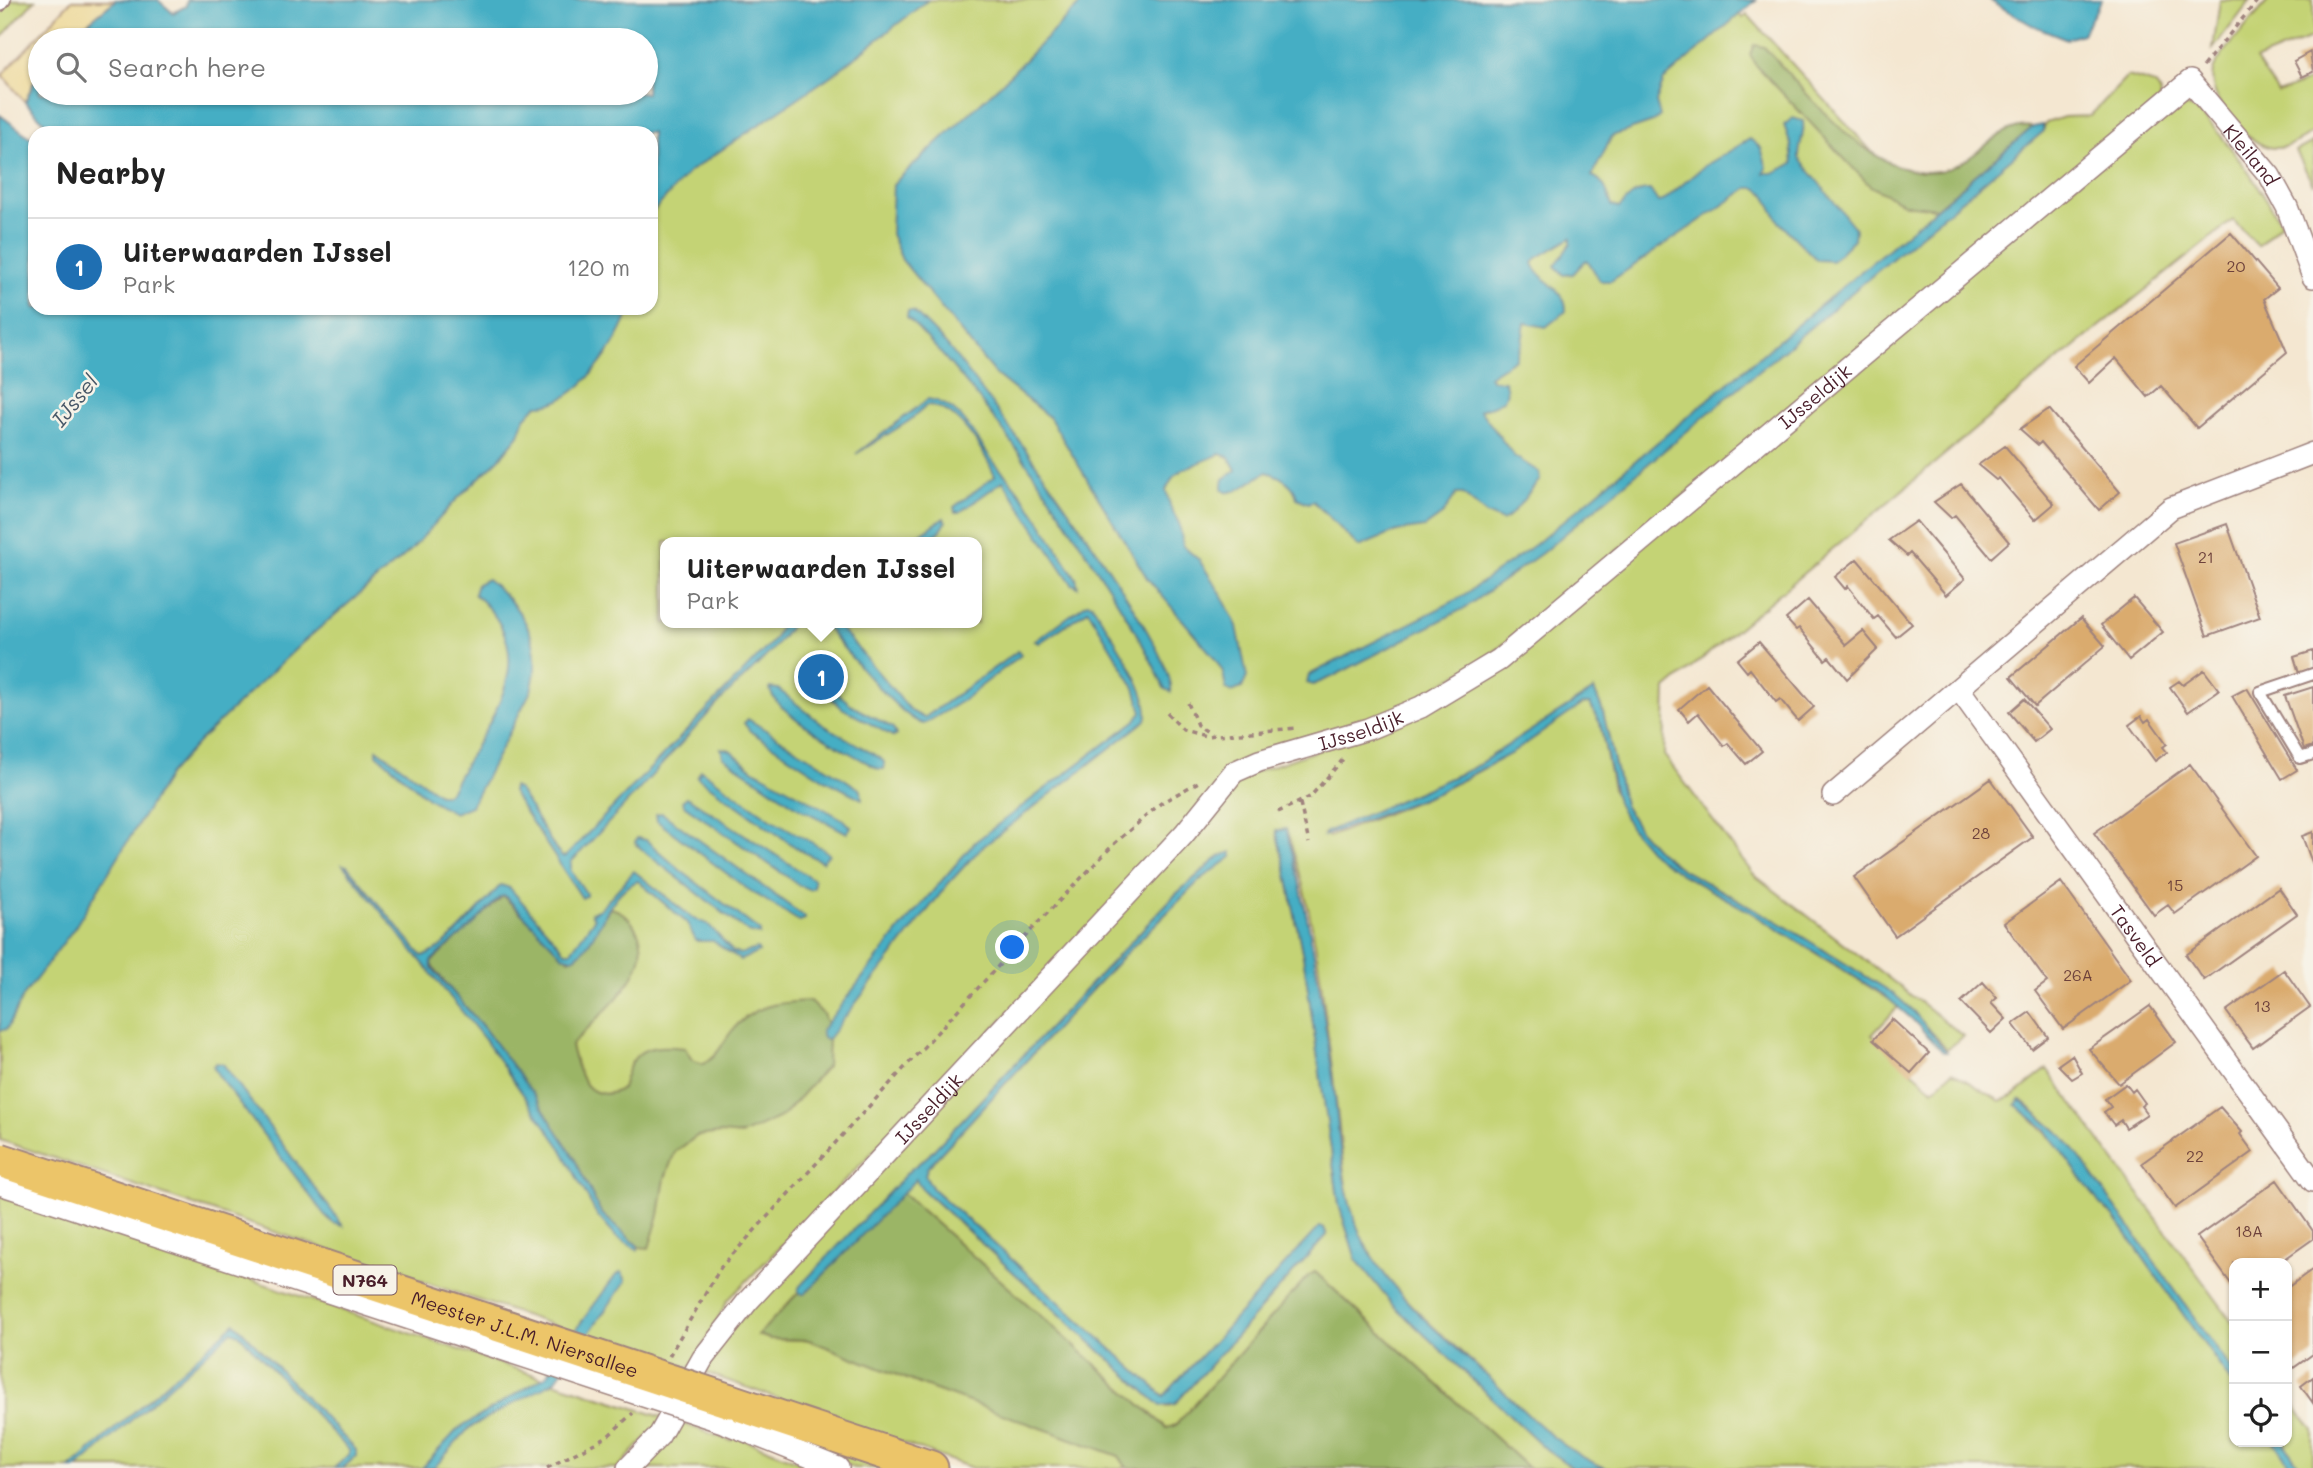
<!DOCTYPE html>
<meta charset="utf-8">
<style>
:root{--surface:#fff;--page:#f6f6f6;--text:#222;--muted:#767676;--line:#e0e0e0;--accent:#1f6fb2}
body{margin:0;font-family:Mali,sans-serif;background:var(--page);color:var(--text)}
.controls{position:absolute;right:21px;bottom:21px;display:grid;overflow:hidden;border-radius:14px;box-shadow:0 2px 5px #0004}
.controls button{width:63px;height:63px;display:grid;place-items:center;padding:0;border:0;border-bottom:2px solid var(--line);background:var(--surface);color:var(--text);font:35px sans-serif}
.you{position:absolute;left:1013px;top:948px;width:24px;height:24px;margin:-18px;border:5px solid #fff;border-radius:50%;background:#1a73e8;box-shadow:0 0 0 10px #1a73e833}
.badge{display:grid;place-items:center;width:46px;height:46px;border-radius:50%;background:var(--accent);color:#fff;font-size:23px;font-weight:700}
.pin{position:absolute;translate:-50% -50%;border:4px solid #fff;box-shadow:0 2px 7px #0006}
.popup{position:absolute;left:660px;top:537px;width:322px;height:91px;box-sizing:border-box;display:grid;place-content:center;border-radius:14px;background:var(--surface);filter:drop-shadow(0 2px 5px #0005);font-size:23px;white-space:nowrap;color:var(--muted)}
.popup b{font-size:26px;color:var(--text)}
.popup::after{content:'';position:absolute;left:50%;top:100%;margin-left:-14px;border:14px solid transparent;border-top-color:var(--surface)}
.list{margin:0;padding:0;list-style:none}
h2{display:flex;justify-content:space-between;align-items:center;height:91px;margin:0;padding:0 28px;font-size:30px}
h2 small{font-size:23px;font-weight:400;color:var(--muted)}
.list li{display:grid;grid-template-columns:46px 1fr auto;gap:21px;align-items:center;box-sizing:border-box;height:98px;padding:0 28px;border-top:2px solid var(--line)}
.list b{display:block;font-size:26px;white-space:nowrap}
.list p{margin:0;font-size:23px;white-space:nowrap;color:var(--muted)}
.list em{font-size:23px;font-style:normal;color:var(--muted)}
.icon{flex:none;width:38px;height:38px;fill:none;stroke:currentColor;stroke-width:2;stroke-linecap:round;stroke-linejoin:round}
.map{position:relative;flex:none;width:2313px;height:1468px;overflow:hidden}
.search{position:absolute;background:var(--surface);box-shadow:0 2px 5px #0004;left:28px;top:28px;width:630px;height:77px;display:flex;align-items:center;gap:18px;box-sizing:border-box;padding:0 24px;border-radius:38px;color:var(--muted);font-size:26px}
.panel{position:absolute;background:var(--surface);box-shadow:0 2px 5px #0004;left:28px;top:126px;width:630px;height:189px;border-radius:21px}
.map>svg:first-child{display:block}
.green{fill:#c4d374;stroke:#877950;stroke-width:2;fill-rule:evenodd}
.forest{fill:#9bb566;stroke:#726a48;stroke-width:2}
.sand{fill:#eeda9e;stroke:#9c7c64;stroke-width:2}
.water{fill:#45aec4;stroke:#486678;stroke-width:2}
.building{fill:#daab6e}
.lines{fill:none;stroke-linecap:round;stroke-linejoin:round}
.lane-casing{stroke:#9f837e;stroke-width:14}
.street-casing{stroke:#9f837e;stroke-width:24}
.primary-casing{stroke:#9f837e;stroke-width:37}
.path{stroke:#9f837e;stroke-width:3.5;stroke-dasharray:5 5;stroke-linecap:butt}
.lane{stroke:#fff;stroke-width:10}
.street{stroke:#fff;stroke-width:21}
.primary{stroke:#ecc569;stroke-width:33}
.street-bridge-casing{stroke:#9f837e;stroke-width:24;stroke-linecap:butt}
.primary-bridge-casing{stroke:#9f837e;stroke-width:37;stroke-linecap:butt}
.street-bridge{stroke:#fff;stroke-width:21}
.primary-bridge{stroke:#ecc569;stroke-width:33}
.labels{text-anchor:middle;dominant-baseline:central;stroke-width:5;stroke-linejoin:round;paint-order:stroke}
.number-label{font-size:16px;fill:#6e423c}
.shield{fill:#f7f3e8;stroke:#7e5f64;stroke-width:2}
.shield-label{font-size:18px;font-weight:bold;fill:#4a1f2b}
.street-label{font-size:19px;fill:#4a1f2b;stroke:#f7f3e8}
.water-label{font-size:21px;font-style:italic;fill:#485868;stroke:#f7f3e8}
</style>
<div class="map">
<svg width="2313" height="1468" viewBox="0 0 2313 1468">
<rect width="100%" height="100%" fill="#f7f3e8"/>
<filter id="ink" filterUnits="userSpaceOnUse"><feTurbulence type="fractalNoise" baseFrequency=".0143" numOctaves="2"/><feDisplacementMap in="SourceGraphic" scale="14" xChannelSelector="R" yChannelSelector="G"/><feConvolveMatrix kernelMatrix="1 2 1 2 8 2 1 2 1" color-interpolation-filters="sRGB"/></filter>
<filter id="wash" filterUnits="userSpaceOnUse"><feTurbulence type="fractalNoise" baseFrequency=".00686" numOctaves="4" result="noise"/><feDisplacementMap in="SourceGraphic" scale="28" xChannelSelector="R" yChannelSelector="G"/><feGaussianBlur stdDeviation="1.57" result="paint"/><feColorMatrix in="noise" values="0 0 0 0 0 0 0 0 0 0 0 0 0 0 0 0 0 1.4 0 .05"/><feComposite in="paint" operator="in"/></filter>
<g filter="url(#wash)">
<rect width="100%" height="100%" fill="#f4e7d1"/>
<path class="green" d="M11,0H35L0,39V13Z
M782,0H1632L1689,55L1739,13L1743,18L1747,14L1921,206L1936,208L1929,214L2044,128L2046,123L2064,117L2090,116L2128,76L2155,84L2160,91L2159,102L1492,654L1400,709L1251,758L991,1031L728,1300L691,1368L585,1336L588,1332H574L0,1140V948L456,308H651V133ZM665,542H977V623H665Z
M2220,0H2251L2213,49Z
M2269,0H2313V37L2256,60L2278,93L2313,79V132C2301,139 2288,149 2273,148C2246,145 2203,96 2214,68C2221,52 2256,16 2269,0Z
M2175,104C2180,105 2187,106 2191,108C2218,123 2265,195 2281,223L2258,246L2233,220L2044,371L1666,689L1664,755L1753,874L1964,1036L1947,1049L1894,994L1777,921L1681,869L1658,851L1640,831L1624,805L1603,712L1594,690L1471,769L1324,834L1329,837L1437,793L1483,769L1583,704H1590L1600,723L1613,789L1624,816L1681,874L1747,910L1895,1003L1899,1006L1872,1035L1933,1090L1952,1072L2000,1101L2013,1096L2047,1069L2234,1324V1373L2081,1159L2064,1137L2021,1100L2017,1105L2062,1149L2107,1211L2113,1215L2234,1386V1442H2274L2292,1468H1606C1557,1450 1519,1406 1482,1371C1441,1333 1395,1297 1367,1248C1343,1205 1343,1157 1337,1109C1325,1016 1318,918 1286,829L1276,832L1286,869L1304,962L1339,1205L1356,1259L1392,1304L1546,1449L1573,1468H1528L1315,1272L1308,1276L1176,1425L1167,1429L901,1192L913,1179L918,1181L923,1190L1152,1398L1167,1407L1175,1404L1327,1235L1324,1228L1319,1227L1164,1396L933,1189L925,1175L927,1168L1124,955L1200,880L1231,857L1220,856L1175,895L928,1156L910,1170L759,1335L770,1339L809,1340L1119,1456L1127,1468H972L701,1371L723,1338L1232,780L1413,717Z
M2313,142V185L2296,151Z
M0,1195L543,1378L541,1380L551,1384L553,1382L665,1418L618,1468H0Z
M2287,1396L2313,1430V1468H2301L2283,1442H2287Z
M726,1413L897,1468H854Z
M676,1421L731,1441L735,1436L815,1468H643Z"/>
<path class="forest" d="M1754,45L1764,47C1811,96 1894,212 1969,158C1989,144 2007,123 2033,127L1936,208L1905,204L1870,186L1754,63L1750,54Z
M503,896L569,959L577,956L610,908C621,910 629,917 635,927C663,969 594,1018 571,1046C578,1074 587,1106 622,1089C631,1048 646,1044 685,1048L692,1060L703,1064C719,1055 721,1045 731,1032C752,1005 778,1002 810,1001L823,1014L827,1024L821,1031L823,1038L828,1039L827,1066L784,1115L742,1135L721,1133L697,1136L675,1152L665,1178L659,1215L649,1248L639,1247L601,1213L572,1154L533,1095L430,963Z
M901,1192L1167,1428L1176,1425L1308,1276L1315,1272L1528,1468H1127L1119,1456L927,1387L809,1340L770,1339L758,1335L799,1292L805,1294Z"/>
<path class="sand" d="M72,0H116L66,40H40V69L25,102L2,75Z"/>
<path class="water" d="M116,0H158L173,13L186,6L187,0H928L835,73L689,172L651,214V133H47L46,124L25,102L40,69V93H646V40H66Z
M1084,0H1756L1664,80L1656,102L1660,116L1653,122L1612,136L1592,176C1605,180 1608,195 1612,206L1619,208C1629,198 1635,190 1650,190L1658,202L1663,201L1703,167L1750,139L1761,148L1767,168L1764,173H1773L1793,164L1791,145L1784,125L1793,118L1803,121C1805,134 1799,144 1799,158L1855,228L1854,239L1832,261L1817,260L1779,222L1765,194L1756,188H1748L1611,281H1600L1588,261H1585L1573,274L1564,275L1555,266L1571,243V238L1537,258L1533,263C1538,281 1567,289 1566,311L1546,327L1525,323L1522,343L1515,359L1489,376L1491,380L1504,381C1514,402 1494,405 1480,410L1514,456L1539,472L1540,480C1527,492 1516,514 1502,521L1486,514L1463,494H1456L1443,514L1425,527L1397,531L1359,547L1313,501L1308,503L1297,498C1294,483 1280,476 1267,472C1254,478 1239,494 1226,492L1222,489L1224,479L1236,470L1229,457L1220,454L1184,469L1174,476L1166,490L1171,509L1179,523L1183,546L1199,560L1220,592L1237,626L1247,677L1242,688L1232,692L1226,689L1223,672L1213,656L1147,578L1050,418L995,374L902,260L891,234L893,184L1003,82Z
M1989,0H2102L2082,34L2067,39L2032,25Z
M0,115L35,141V308H630C621,342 576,408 537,405L525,418L519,435L501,457L456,500L411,550L302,643L200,740L169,774L75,927L22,998L7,1029L0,1031Z
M2043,125L2044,131L1542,553L1463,609L1332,677L1313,685L1307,683L1309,675L1458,599L1536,544L2033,127Z
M908,311H913C925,323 939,336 950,349C985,393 1179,651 1171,692L1164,688C1144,641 1115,598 1087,554C1034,471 977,388 907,317Z
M928,399C965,404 977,445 999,468C1030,501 1052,540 1076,578L1078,587L1072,584L1003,481L960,512H955L954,507L995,476C984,451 958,406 927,405L909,421L856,454Z
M944,518L946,522C939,538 925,542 909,542Z
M487,579C524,609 545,643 531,691L471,806L454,813L429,799L377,754V749L439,794H446L451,790C485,723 550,658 474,594L477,584Z
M1087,603L1092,604C1106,627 1155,696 1146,720L980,849L948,884L828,1039L823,1038L821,1031L901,928L975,842L1135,721L1142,712L1135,688L1088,610L1039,643L1035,641Z
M782,623H792C775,652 748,673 724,697C672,752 624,808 571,862V871L586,893V896L582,898L512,792L513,787L519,790L556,850L562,857L566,856L774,640Z
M823,623H836L911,711L924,718L1018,651L1021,655L962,701L924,724C902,720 840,644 823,623Z
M803,664L854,707L893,728L896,735L894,737L842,708L801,670Z
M770,688L778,689L822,724L880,758L884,762V769H879C858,758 770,711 770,688Z
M1594,690L1603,712L1624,805L1640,831L1658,851L1681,869L1777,921L1894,994L1914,1012L1947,1052H1943L1912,1019L1884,995L1747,910L1681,874L1653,854L1630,827L1617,803L1600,723L1590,704H1583L1514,752L1437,793L1324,836L1326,832L1471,769Z
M748,719L846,780L861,790L862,799L825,780L750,731L744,723Z
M721,748L730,750L751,768L844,820L851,827L847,833L799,808L723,757Z
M701,770L771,819L823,849L829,854L822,862L798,849L697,777Z
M687,797L814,880V888L810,890L799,885L685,806L682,801Z
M662,813L805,917V919L799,921L746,888L657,821L656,814Z
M1286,829C1309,911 1321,993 1333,1078C1340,1134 1339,1197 1367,1248C1396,1299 1443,1336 1486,1375C1522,1408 1559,1451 1606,1468H1573L1546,1449L1392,1304L1356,1259L1339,1205L1304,962L1286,869L1276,831Z
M637,838L646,840L680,870L760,931V935L748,932L647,854L635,843Z
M1232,852V857L1200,880L1124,955L927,1168L925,1175L933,1189L1164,1396L1319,1227L1324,1228L1327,1235L1175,1404L1161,1406L1152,1398L923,1190L916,1179L805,1294H801L798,1290L800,1286L910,1170L928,1156L1175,895L1220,856Z
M343,865L347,866L422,956C442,955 485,901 501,885L510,888L565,951H571L594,919L591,913L600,909L634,871L694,919L708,924L733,952L740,954L757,949L759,952L740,960L713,941H696L687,923L638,881C605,892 600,943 573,958L563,956L505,896L500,897L474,924L431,961L432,968L483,1027L534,1095L572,1154L601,1213L638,1246V1250L616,1237L597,1215L561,1148L482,1036Z
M216,1063L223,1064L343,1226L333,1223L324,1214L218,1075L213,1066Z
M2020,1100L2064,1137L2081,1159L2234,1373V1386L2113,1215L2100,1204L2045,1129L2016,1105Z
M622,1272L626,1281L555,1381L469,1428L434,1468H422L457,1430L547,1375L574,1332L616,1275Z
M235,1323L356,1450V1456L343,1468H334L349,1455V1450L239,1334L232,1331L77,1468H70Z
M2274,1442H2283L2301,1468H2292Z"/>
<g id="blocks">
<path class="building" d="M2310,52L2313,72L2302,77L2294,61Z
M2231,233L2278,288L2264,299L2287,352L2197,428L2161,386L2148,397L2116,358L2089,383L2074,366Z
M2049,409L2120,492L2099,510L2041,442L2038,445L2020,429Z
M2005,446L2054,504L2035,520L1999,478L1996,480L1978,465Z
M1961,484L2009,542L1991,558L1955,515L1951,518L1934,502Z
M1916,521L1965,579L1946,595L1910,553L1907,556L1889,540Z
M2227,524L2260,617L2207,636L2174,543Z
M1857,559L1912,624L1896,637L1878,616L1874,619L1848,586L1845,589L1835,577Z
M2134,598L2163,632L2129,660L2101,625Z
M1808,600L1846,645L1863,631L1878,649L1847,679L1829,657L1825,660L1799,628L1796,630L1786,619Z
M2081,618L2105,646L2035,706L2011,677Z
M1759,642L1814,707L1798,721L1780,699L1776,702L1750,669L1747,672L1737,660Z
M2313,651V668L2299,673L2294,657Z
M2204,670L2219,690L2188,712L2170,687L2179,681L2183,685Z
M1707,685L1762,751L1746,764L1728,743L1724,746L1698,713L1689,721L1679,709Z
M2313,687V746L2304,749L2285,696Z
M2247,688L2297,770L2282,779L2232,696Z
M2024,699L2050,729L2034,742L2009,712Z
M2141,716L2145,722L2149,719L2167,744L2163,747L2167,752L2155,761L2129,725Z
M2190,764L2256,856L2175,914L2168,905L2154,915L2094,833Z
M1991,779L2033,837L1895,936L1854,877Z
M2313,832V865L2302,836Z
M2061,882L2131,980L2063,1029L2035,991L2047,982L2004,923Z
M2279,888L2297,914L2204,980L2186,955Z
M2284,970L2310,1007L2253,1048L2226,1011Z
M1983,982L1997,998L1991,1003L2006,1019L1991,1033L1961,1002Z
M2150,1006L2176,1042L2119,1084L2089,1049Z
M2030,1012L2048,1037L2032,1049L2013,1024Z
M1892,1019L1929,1053L1911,1073L1873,1040Z
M2072,1055L2082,1073L2072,1079L2058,1065Z
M2126,1084L2132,1092L2135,1089L2145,1103L2141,1106L2147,1114L2126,1128L2121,1120L2114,1125L2104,1112L2111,1107L2105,1099Z
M2220,1107L2242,1132L2240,1134L2253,1152L2175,1208L2142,1163Z
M2277,1180L2313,1231V1239L2279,1263H2234V1288L2197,1237Z
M2313,1269V1354L2292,1369L2287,1362V1288Z
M2313,1377V1403L2301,1386Z"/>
</g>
</g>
<g filter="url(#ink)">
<use href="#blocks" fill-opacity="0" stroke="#9f837e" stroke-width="2"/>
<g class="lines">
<g class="lane-casing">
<path id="lane" d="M0,6L5,0
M2313,674L2260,692L2300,758L2313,754"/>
</g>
<g class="street-casing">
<g id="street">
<path id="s1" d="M1959,689L2313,1181"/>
<path d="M1833,795L2171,508L2313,453"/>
<path d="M723,1422L838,1468"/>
<path id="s2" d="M628,1468L659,1436L703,1358L748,1301L1184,834L1234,772L1259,761L1368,729L1421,707L1499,660L2190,81L2270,176L2287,207L2313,277"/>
</g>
</g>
<g class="primary-casing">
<path id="primary" d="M730,1401L931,1468"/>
</g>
<path class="path" d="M2203,66L2258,0
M1188,703L1197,725L1211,734
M1167,713L1183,730L1206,736L1297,728
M1300,803L1309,843
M1278,812L1310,797L1346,756
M669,1356L721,1267L1036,925L1115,843L1161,803L1202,780
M547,1468L608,1436L633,1413"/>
<use href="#lane" class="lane"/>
<use href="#street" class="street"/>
<use href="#primary" class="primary"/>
<g class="street-bridge-casing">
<path id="street-bridge" d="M0,1184L723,1422"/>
</g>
<g class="primary-bridge-casing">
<g id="primary-bridge">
<path id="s3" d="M0,1160L730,1401"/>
</g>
</g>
<use href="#street-bridge" class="street-bridge"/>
<use href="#primary-bridge" class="primary-bridge"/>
</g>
</g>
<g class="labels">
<g class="number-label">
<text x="2236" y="265">20</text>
<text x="2206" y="556">21</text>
<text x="1981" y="832">28</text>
<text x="2175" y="884">15</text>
<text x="2078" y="974">26A</text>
<text x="2262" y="1005">13</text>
<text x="2195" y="1155">22</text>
<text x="2249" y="1230">18A</text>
</g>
<rect class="shield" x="333.5" y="1265.5" width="63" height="29" rx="5"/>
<g class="shield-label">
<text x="365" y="1280">N764</text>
</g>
<g class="street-label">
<text stroke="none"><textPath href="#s2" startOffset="2212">Kleiland</textPath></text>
<text stroke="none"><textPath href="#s2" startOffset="1626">IJsseldijk</textPath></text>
<text stroke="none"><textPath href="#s2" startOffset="1059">IJsseldijk</textPath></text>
<text stroke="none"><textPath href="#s1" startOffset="303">Tasveld</textPath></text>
<text stroke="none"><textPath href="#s2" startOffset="471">IJsseldijk</textPath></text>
<text stroke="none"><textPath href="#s3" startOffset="553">Meester J.L.M. Niersallee</textPath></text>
</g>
<g class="water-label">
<text transform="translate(74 400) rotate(-51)">IJssel</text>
</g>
</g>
</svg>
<div class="controls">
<button>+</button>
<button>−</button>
<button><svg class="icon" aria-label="locate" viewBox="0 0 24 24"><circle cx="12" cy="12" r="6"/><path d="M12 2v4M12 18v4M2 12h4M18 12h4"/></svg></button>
</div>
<div class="you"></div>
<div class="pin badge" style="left:821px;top:677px">1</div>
<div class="popup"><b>Uiterwaarden IJssel</b>Park</div>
<div class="search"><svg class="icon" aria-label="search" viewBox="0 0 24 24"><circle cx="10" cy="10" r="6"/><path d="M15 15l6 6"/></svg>Search here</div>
<section class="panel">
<h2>Nearby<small></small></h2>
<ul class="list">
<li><span class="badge">1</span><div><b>Uiterwaarden IJssel</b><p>Park</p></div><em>120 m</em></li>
</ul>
</section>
</div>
